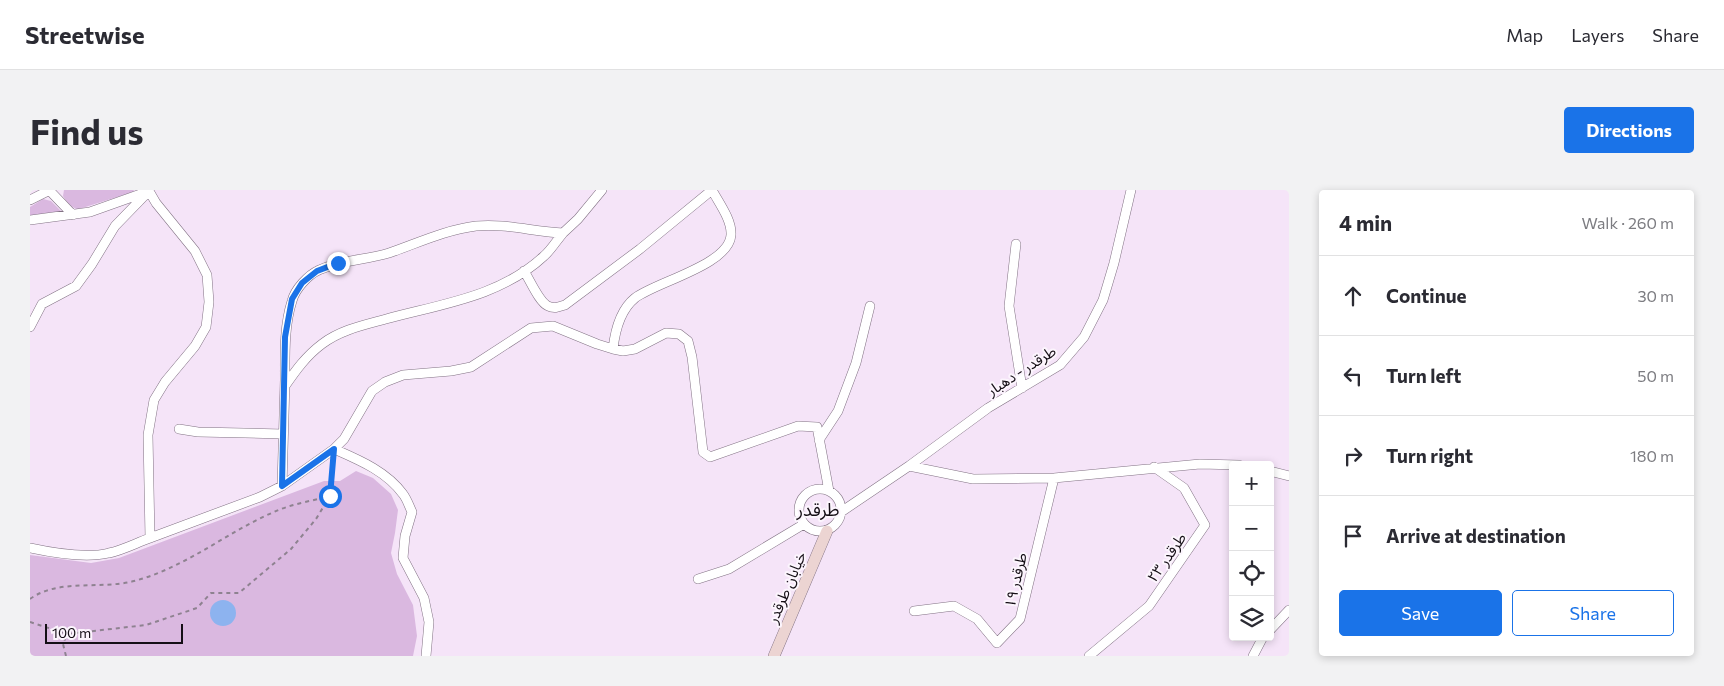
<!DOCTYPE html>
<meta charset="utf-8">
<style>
:root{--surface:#fff;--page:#f2f2f3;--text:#2b2b33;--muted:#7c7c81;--line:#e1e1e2;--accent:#1a73e8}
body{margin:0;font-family:Commissioner,"Noto Sans Arabic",sans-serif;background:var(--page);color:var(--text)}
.controls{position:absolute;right:15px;bottom:15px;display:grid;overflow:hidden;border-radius:5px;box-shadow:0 2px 8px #0003}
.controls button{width:45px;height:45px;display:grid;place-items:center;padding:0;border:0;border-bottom:1px solid var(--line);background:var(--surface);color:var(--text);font:25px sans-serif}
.scale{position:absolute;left:15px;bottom:12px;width:138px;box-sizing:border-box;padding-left:5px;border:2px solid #150f16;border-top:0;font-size:14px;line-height:18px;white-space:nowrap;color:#150f16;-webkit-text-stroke:4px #fcf5fd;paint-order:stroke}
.stop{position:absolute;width:15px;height:15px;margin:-11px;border:4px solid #1a73e8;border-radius:50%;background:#fff}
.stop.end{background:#1a73e8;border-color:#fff;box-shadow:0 1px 5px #0008}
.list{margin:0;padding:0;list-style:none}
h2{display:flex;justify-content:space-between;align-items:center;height:65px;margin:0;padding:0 20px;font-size:21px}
h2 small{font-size:16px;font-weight:400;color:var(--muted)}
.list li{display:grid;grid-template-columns:32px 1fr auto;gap:15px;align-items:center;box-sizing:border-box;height:80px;padding:0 20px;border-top:1px solid var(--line)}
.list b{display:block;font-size:19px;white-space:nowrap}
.list em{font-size:16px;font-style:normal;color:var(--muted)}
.actions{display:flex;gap:10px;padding:15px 20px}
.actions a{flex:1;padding:11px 0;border:1px solid var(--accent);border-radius:5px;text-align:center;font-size:18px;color:var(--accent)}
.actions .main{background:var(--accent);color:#fff}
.icon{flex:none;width:28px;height:28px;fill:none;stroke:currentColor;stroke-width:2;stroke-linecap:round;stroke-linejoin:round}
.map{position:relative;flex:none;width:1259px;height:466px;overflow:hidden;border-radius:5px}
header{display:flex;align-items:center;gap:30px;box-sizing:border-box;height:70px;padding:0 25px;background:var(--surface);border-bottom:1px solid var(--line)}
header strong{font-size:24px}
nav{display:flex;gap:28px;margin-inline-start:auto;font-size:18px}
.intro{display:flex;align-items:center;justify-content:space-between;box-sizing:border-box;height:120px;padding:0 30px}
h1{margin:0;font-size:35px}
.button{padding:12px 22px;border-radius:5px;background:var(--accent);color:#fff;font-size:18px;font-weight:700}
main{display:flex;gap:30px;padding:0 30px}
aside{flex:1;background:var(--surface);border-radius:5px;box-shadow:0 2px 8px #0003}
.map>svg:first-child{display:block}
.green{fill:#dab8e0}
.water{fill:#8db3ef}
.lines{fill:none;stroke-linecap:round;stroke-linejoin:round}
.street-casing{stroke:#827284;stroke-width:10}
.secondary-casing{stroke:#827284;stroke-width:12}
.path{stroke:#8e8290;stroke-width:2;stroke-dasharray:4 4;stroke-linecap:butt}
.street{stroke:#fff;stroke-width:9}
.secondary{stroke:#ecd4d2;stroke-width:11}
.route{stroke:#1a73e8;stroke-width:6}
.labels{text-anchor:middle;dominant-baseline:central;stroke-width:4;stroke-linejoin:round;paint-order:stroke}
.street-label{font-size:15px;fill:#150f16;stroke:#fcf5fd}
.quarter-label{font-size:18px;fill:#150f16;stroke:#fcf5fd}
</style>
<header>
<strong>Streetwise</strong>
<nav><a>Map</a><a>Layers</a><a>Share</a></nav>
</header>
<div class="intro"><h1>Find us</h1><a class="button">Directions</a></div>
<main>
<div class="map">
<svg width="1259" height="466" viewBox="0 0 1259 466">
<rect width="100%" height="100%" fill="#f5e4f8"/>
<path class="green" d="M34,0H104L103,2L49,19C42,19 36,11 33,6Z
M13,9L21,11L31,21L0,26V17Z
M326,281L343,288L361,304L368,320L365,343L361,363L367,384L383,415L387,446L383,466H0V365L61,373L89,368L294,291H310Z"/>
<path class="water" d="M180 423a13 13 0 1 1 26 0a13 13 0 1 1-26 0Z"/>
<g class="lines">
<g class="street-casing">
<path id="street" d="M19,0L43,25
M0,10L20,0
M0,30L60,22L119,1L126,13L165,61L177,85L179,112L176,137L165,156L135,192L124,210L118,245L120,348L230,307L252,296L304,259L314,249L342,201L355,192L373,185L421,181L441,177L501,138L523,136L567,154L583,159L593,161L605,159L636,143L649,144L658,151L662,167L673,262L680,267L768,236L787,237L799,301
M986,54L979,116L992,198
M494,81C500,90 509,112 518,116C524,119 529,117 535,115L610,59L682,0C689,13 702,30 701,45C699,75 626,92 605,108C590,120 585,141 583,159
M0,137L12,114L46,96L62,74L85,36L117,3
M255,196C266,180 276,166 292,154C310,140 334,135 356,129C411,114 470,107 514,66C521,60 527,50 533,43
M149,239L168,242L253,244
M789,250L808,221L826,173L840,116
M304,259C329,270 356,281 373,304C377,309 379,316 382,322L375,346L373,368L394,408L399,432L396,466
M879,276L943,289L1024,288L1170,274L1209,275
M1240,281L1259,286
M252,296C253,261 254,225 255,190C255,164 254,136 262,111C265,99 278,85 289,80C311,70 336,70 359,63C388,53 415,40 446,36C475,33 504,42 533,43L548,29L572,0
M769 320a21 21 0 1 1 42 0a21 21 0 1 1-42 0Z
M811,322L879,276L958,218L1030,175L1054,147L1073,110L1084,73L1101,0
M0,358C23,363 55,369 79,363C93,360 106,353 120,348
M668,389L699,379L774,334
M884,421L924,416L947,429L967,453L990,429L1024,288
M1240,440L1259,420
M1059,466L1119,416L1175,335L1154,298L1124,277
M1223,466L1233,447"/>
</g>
<g class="secondary-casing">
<path id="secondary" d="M744,466L797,341"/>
</g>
<path class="path" d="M0,409C29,388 71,400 104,391C155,378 197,342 244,322C261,314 282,311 300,306
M0,432L37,444L116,435L167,418L181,403H209L261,359L286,329L300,306L303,271
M36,466L33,454L37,444"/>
<use href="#street" class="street"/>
<use href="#secondary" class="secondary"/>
</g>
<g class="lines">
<path class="route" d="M300,306L304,259L252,296L255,147L262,109L272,93L287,81L308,73"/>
</g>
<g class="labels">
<g class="street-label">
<text transform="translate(991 180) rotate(-33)">طرقدر - دهبار</text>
<text transform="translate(1136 367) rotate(-55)">طرقدر ۲۳</text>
<text transform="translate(985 390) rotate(-77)">طرقدر ۱۹</text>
<text transform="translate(756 397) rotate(-67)">خیابان طرقدر</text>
</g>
<g class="quarter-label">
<text x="788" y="319">طرقدر</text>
</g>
</g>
</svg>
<div class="controls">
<button>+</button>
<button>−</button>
<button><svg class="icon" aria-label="locate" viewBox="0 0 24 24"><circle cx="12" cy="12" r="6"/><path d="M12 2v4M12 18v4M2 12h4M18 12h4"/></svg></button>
<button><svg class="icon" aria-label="layers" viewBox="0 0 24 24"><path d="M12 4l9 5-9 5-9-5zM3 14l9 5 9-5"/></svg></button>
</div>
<div class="scale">100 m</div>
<div class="stop" style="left:300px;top:306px"></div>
<div class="stop end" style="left:308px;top:73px"></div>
</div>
<aside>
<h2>4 min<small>Walk · 260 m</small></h2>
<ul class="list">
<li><svg class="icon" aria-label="ahead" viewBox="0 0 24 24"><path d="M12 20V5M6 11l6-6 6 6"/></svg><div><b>Continue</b></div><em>30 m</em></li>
<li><svg class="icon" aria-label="left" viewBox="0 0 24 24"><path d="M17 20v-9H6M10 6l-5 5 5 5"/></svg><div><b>Turn left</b></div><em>50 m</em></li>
<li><svg class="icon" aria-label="right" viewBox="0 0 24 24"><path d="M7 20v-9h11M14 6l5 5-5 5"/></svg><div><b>Turn right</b></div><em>180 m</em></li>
<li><svg class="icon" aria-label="arrive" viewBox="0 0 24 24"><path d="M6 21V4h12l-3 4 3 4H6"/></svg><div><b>Arrive at destination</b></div></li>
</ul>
<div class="actions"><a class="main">Save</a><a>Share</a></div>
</aside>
</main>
